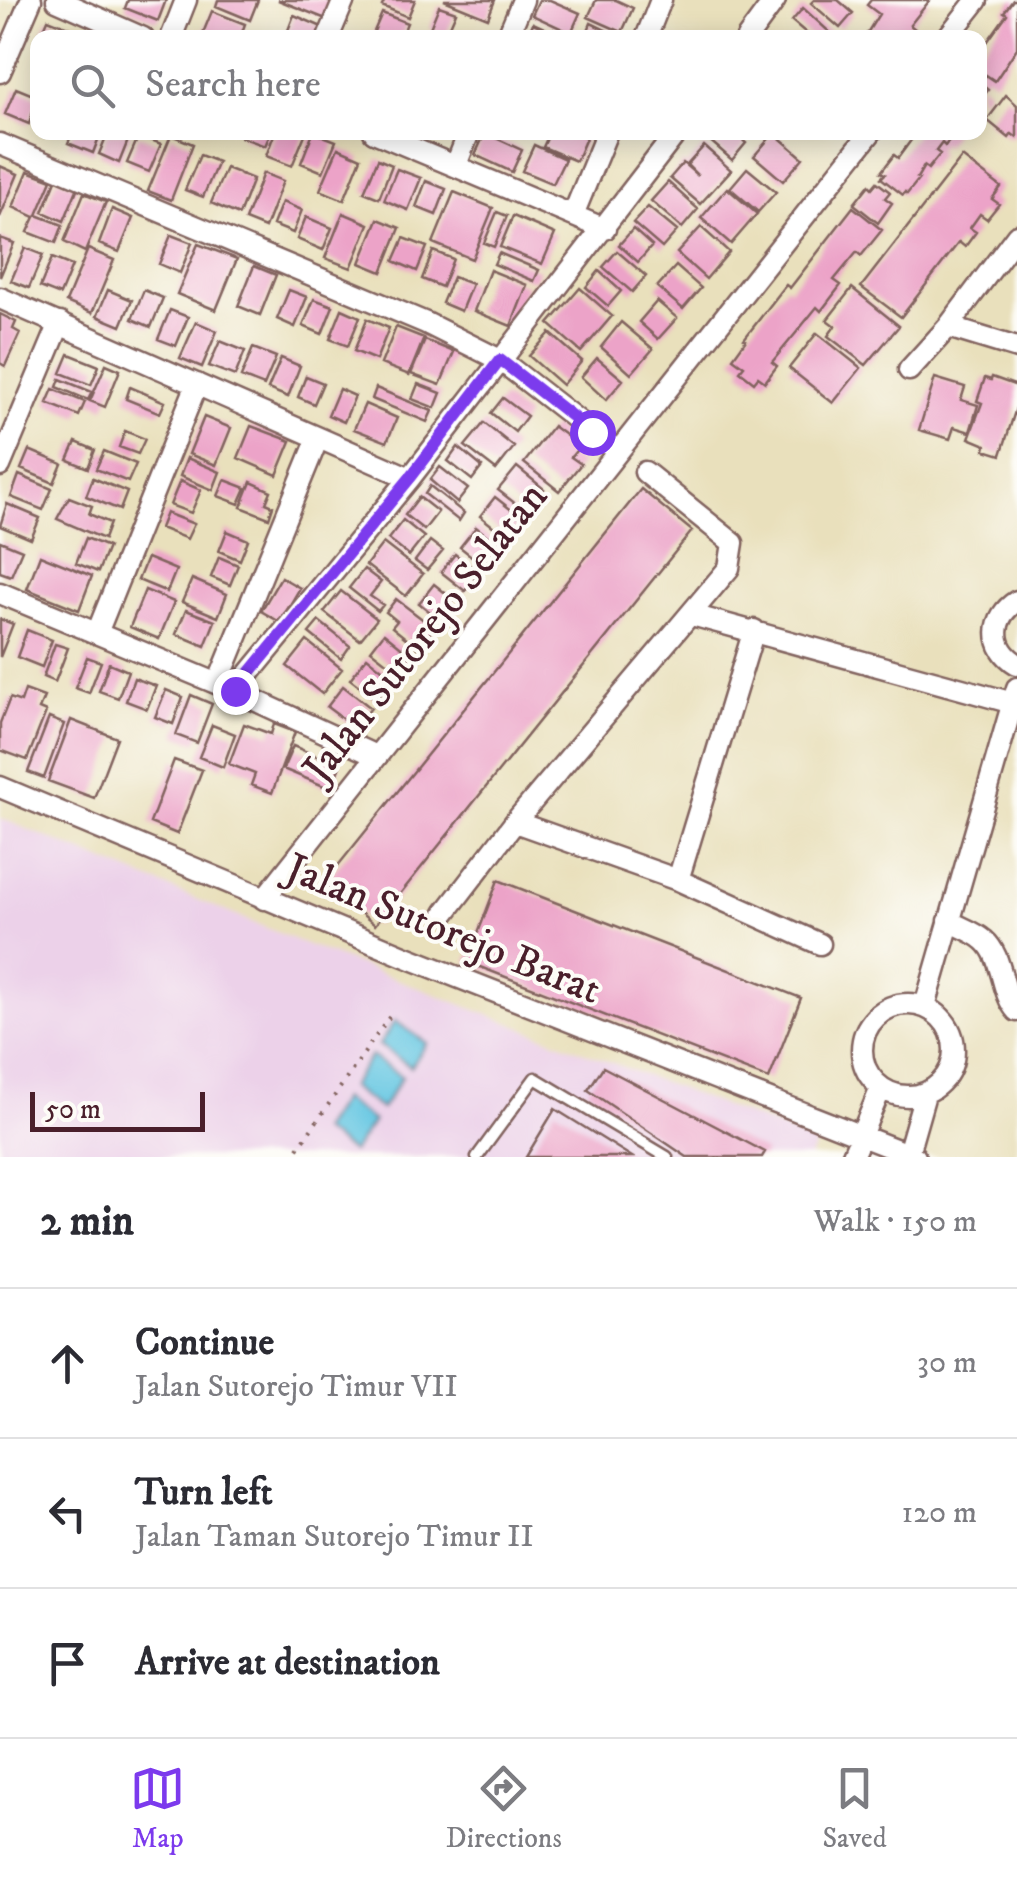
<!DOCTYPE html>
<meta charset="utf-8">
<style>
:root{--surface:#fff;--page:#f7f7f7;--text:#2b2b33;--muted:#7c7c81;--line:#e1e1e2;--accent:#7c3aed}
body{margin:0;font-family:"IM FELL DW Pica",serif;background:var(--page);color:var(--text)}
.scale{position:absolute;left:30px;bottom:25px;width:175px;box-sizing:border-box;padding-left:10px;border:5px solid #4a1f2b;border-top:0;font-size:28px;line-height:35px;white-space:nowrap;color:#4a1f2b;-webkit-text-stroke:8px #fdfcf7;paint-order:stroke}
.stop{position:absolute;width:30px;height:30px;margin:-22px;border:8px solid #7c3aed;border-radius:50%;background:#fff}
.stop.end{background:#7c3aed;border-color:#fff;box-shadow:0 2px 10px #0008}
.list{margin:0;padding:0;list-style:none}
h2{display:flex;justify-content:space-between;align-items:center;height:130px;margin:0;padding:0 40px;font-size:42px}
h2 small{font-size:32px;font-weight:400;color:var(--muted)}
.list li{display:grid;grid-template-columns:65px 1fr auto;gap:30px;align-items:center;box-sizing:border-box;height:150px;padding:0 40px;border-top:2px solid var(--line)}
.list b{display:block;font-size:38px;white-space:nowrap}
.list p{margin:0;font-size:32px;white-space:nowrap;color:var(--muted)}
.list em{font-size:32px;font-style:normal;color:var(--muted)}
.icon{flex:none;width:55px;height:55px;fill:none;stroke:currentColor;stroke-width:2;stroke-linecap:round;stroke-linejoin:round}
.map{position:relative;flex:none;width:1017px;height:1157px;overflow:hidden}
.search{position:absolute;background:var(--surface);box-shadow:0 5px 25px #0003;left:30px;right:30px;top:30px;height:110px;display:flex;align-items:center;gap:25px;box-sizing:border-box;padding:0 35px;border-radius:20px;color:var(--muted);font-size:38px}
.sheet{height:580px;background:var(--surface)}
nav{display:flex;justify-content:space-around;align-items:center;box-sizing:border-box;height:140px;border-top:2px solid var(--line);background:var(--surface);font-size:28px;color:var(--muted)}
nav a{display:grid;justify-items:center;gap:5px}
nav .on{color:var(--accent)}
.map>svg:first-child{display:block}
.built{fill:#ecd1e9}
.water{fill:#64c6e2;stroke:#577286;stroke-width:2.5}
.building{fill:#eca3c8}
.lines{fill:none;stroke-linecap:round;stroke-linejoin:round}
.service-casing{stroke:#82635e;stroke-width:15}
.minor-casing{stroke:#82635e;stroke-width:25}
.path{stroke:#82635e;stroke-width:4;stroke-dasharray:2.5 8;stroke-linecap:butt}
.service{stroke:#fff;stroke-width:10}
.minor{stroke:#fff;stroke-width:20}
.route{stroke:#7c3aed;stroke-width:12}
.labels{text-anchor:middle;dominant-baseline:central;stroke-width:8;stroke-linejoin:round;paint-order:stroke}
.street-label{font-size:42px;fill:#4a1f2b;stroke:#fdfcf7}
</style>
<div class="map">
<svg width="1017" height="1157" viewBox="0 0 1017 1157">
<rect width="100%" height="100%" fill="#fdfcf7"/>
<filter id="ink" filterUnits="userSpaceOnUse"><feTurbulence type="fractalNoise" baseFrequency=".01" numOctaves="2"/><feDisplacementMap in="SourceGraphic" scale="20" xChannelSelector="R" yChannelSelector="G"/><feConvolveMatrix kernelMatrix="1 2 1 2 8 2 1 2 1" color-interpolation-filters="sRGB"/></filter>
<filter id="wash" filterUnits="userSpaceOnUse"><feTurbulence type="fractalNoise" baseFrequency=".0048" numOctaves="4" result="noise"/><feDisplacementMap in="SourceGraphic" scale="40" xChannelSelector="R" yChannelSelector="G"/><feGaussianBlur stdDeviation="2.25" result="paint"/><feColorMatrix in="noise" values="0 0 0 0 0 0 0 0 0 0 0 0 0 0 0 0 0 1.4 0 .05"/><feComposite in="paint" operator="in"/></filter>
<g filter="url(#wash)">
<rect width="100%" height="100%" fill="#e9e0bc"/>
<path class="built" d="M0,818L300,942L817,1142L810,1157H0Z"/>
<path class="water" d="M395,1021L427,1043L411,1067L379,1045Z
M371,1056L402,1077L381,1109L350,1087Z
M342,1099L373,1121L352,1152L321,1131Z"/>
<g id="blocks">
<path class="building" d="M128,0H166L158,21L125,8Z
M218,0H258L250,20L216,6Z
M278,0H325L332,3L326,19Z
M385,0H415L408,17L382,6Z
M444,0H495L488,18Z
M539,0H550L580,13L571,33L532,15Z
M596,0H616L633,8L622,32L588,17Z
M814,0H838L853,13L840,28L811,3Z
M871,0H930L910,25L915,29L909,38H864L879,14L867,5Z
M1013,0H1017V48L995,81L986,75L980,83L988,90L980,101V52L1007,14L1004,12Z
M439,6L456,12L446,35L430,28Z
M803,8L836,38H812L792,21Z
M212,11L245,24L240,38H201Z
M382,13L407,23L401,38L372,36Z
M294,15L322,27L318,38H285Z
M48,19L73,29L70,38H40Z
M533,23L566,38H527Z
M591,23L622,38H585Z
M16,88L38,97L29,124L5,114Z
M1006,95L1017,105V138L1012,134L1009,138L987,120Z
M73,132H101L93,153L68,143Z
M108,132L131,133L119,163L99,154Z
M243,132H271L265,146L241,137Z
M275,132H306L292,166L266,156Z
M313,132L336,141L323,172L301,163Z
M550,132H575L586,138L576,161L543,147Z
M712,132H734L746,143L732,160L707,138Z
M917,132H955L945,146L942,143L936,151L940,154L928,169L924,166L917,178L919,179L907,194L905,192L903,195L881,178L885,174L881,172L894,155L898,158Z
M485,133L522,150L512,172L475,155Z
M774,133L803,158L783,181L754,156Z
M139,135L161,144L149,172L127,163Z
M171,135L193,144L171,200L148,191Z
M534,145L565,159L553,184L522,171Z
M704,146L731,170L700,204L670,178L683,163L698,176L687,165Z
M338,148L361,158L344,200L320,190Z
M200,155L218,162L203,197L185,190Z
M962,157L1001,187L992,199L999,204L987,219L980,214L970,228L976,232L965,247L959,242L901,317L861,287Z
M378,159L392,165L379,198L364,192Z
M0,166L18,174L0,217Z
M226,168L253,179L239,215L211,203Z
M747,168L776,192L758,212L730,188Z
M397,169L421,178L408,210L384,200Z
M28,171L52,180L37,215L63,225L56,243L28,232L35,217L13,207Z
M263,173L283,181L265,228L245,220Z
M57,178L78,187L64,221L43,212Z
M426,181L446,189L436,215L416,207Z
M668,182L698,209L682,228L651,201Z
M877,182L890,192L885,198L892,203L878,223L854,204L869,185L872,188Z
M727,188L757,214L731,244L701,218Z
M454,192L493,208L472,259L433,243Z
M84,193L106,202L85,252L64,242Z
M282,202L302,210L293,233L273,225Z
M648,207L677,231L662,248L633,223Z
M853,207L882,230L861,256L857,252L834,280L841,285L821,311L817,307L796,333L772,362L777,366L765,382L758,377L754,382L740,371L744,366L733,358L746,340L744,339L786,285L790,288Z
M112,209L133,218L119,252L99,244Z
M497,212L507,216L494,247L484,243Z
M343,213L369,224L351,268L325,258Z
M513,216L555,234L542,264L500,247Z
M306,217L332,228L323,250L297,239Z
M378,219L400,228L382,272L360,263Z
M701,227L729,252L706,279L677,253Z
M633,229L652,246L638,262L619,245Z
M171,235L192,243L180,273L159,264Z
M0,238L14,243L0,277Z
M404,238L427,247L417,271L394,261Z
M198,244L237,259L216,310L177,294Z
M25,248L43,255L29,288L11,281Z
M88,249L114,260L92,313L66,302Z
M433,251L453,259L442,287L422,279Z
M617,251L646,276L632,292L603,267Z
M499,253L539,270L534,281L494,264Z
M52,258L72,266L60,295L40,287Z
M254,266L276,275L260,315L238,306Z
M676,266L701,288L683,309L657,287Z
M490,270L527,285L511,326L474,311Z
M599,271L621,291L608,306L586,287Z
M453,277L472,284L461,311L442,303Z
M580,288L612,316L581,352L549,324Z
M852,288L899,326L866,365L828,336L835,326L827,320Z
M108,290L132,300L121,326L97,316Z
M144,290L163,298L151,327L132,319Z
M289,290L307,297L295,327L277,319Z
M314,299L333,306L322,334L303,326Z
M657,301L677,318L658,339L639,322Z
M342,309L360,317L348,346L330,339Z
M170,310L188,317L176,346L158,339Z
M0,314L16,322L13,329L20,333L5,366L0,363Z
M367,319L389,328L376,360L354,351Z
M196,322L217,331L202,367L180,358Z
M621,322L653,349L631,374L601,347Z
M396,327L424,338L409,375L381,364Z
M550,333L582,361L562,385L529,356Z
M817,333L861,368L833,403L789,368Z
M425,340L454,352L440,385L411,374Z
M220,341L245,351L235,376L209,366Z
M253,348L276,357L264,386L241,377Z
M69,354L99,366L91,385L61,373Z
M281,358L300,366L288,397L268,389Z
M597,358L623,380L606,400L581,377Z
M106,364L120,370L105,407L90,401Z
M306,376L323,383L314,404L298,397Z
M992,377L1017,386V405L1001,455L985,450L986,445L969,438L982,403L977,401L985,378L991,380Z
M935,378L965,387L961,400L978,405L970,432L954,427L950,439L919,430Z
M60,379L92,392L88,400L57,387Z
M418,384L441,393L435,408L412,399Z
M130,387L165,402L160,413L126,399Z
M376,388L432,411L427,422L372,399Z
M53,389L85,402L79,416L47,403Z
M339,389L355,396L344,422L328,415Z
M503,398L527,416L515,432L491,413Z
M365,404L397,418L387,442L354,429Z
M204,417L231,428L216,465L189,454Z
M484,423L514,447L496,470L465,446Z
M251,426L291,441L277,475L238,458Z
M553,426L580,446L571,457L581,464L559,491L524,463Z
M125,431L145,439L138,454L119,447Z
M76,442L95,450L88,468L68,460Z
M458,447L482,467L472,480L448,461Z
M29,450L62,464L54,483L21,469Z
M104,451L136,464L128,482L96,469Z
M187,458L220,472L213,490L180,476Z
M440,467L468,489L457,503L430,480Z
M517,467L544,489L526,512L498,490Z
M19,475L52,489L43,510L11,497Z
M93,478L127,492L120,510L86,496Z
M225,480L246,488L239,504L218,496Z
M180,481L201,490L191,513L170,505Z
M251,482L271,491L266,503L273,506L269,518L241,507Z
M430,486L464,513L459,521L425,494Z
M641,489L692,531L375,925L324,883Z
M69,497L92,506L89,514L110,523L104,539L57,519Z
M419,497L438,512L424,530L405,515Z
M495,497L523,519L508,538L480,516Z
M7,504L40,518L31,539L0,526Z
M166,513L194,524L187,539L160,528Z
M403,520L424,537L409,556L388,539Z
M476,527L500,546L484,566L460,547Z
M227,531L248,540L240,560L219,551Z
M86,538L108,547L98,572L76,563Z
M0,541L22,550L11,576L0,572Z
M430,541L443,551L427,570L415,561Z
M383,543L423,574L406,596L366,565Z
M455,554L479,573L465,591L441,572Z
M40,555L92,576L79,610L27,589Z
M219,557L238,565L230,585L211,577Z
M147,558L176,570L167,592L138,580Z
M364,569L381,582L370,596L383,605L378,611L349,588Z
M281,577L300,588L280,622L261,611Z
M192,579L227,594L218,617L182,602Z
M434,584L454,600L439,619L419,603Z
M145,590L174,602L159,639L130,627Z
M341,591L377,619L360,640L324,612Z
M396,599L434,628L418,648L392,627L397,621L386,612Z
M186,610L215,621L205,646L176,634Z
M0,619L13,624L0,657Z
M319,621L350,646L341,659L309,633Z
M27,630L52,640L42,667L17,657Z
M384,633L411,655L398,671L371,650Z
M307,641L342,669L322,694L287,666Z
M55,644L68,648L55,682L43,677Z
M87,657L101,662L89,693L75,688Z
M367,657L392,677L376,699L350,679Z
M109,663L128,671L118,698L99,691Z
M134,678L156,686L147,709L126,701Z
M343,686L371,708L355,728L327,707Z
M25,690L44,697L39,709L46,712L27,760L0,750V723L10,698L21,702Z
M166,690L183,697L173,724L155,717Z
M191,695L212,704L197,743L176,735Z
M49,718L64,724L44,778L28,772Z
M71,720L117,738L94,798L48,781Z
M244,724L271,734L274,724L295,732L272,793L251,785L255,774L229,764Z
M212,725L235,734L223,767L199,757Z
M293,746L340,766L331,789L283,769Z
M174,760L202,770L177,834L150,823Z
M498,880L801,998L769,1079L467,962Z
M603,1067L765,1152L762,1157H687L588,1090Z
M555,1109L632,1157H526Z"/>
</g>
</g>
<g filter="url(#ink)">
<use href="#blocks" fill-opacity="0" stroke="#82635e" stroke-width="2.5"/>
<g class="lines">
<g class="service-casing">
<path id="service" d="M477,1157L535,1078L667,1157"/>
</g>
<g class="minor-casing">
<path id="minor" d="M57,0L143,38
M171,38L186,0
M328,38L344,0
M507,38L523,0
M646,38L661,0
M747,38L775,0
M947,38L977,0
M0,72L31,0
M374,132L605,229
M0,144L426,323L500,360L617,451
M456,165L469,132
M573,215L607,132
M0,298L410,478
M948,327L1017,348
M909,370L948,327L1017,235
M0,466L60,323
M0,593L235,691L376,756
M1017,601C991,617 990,648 1017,664
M692,615L1013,703
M97,633L197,384
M218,683L318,438
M235,691L410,478L677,132
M0,787L404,956L915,1157
M515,822L678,880L820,944
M678,880L754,630
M264,899L871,132
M445,913L515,822L729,568L733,543L645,472
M949,921C960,927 975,932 984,940C1004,957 1000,992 1017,1011
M862 1050a46 46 0 1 1 92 0a46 46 0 1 1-92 0Z
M925,1006L1017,688
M852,1157L881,1088
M907,1157L925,1094"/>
</g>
<path class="path" d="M292,1157L392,1013"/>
<use href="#service" class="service"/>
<use href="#minor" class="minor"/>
</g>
</g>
<g class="lines" filter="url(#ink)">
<path class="route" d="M235,691L410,478L500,360L592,432"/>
</g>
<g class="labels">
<g class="street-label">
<text transform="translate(426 633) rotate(-52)">Jalan Sutorejo Selatan</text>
<text transform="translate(443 930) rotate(22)">Jalan Sutorejo Barat</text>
</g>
</g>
</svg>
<div class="scale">50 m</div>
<div class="stop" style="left:592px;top:432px"></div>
<div class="stop end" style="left:235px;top:691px"></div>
<div class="search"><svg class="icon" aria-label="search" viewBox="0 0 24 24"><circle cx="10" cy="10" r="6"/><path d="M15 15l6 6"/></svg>Search here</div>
</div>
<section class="sheet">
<h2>2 min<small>Walk · 150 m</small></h2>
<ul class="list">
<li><svg class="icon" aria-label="ahead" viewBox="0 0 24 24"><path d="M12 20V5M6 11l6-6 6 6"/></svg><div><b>Continue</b><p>Jalan Sutorejo Timur VII</p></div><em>30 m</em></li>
<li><svg class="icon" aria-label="left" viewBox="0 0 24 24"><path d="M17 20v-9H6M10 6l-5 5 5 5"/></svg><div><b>Turn left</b><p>Jalan Taman Sutorejo Timur II</p></div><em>120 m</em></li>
<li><svg class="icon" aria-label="arrive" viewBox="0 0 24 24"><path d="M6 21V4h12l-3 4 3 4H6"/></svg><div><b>Arrive at destination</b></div></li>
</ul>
</section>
<nav>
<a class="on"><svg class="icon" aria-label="map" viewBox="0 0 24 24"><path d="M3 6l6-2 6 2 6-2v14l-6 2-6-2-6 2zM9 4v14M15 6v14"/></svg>Map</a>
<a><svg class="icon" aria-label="directions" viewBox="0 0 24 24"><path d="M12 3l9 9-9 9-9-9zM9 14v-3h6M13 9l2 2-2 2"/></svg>Directions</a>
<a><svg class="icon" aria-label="saved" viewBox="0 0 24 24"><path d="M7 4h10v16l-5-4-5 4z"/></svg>Saved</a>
</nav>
